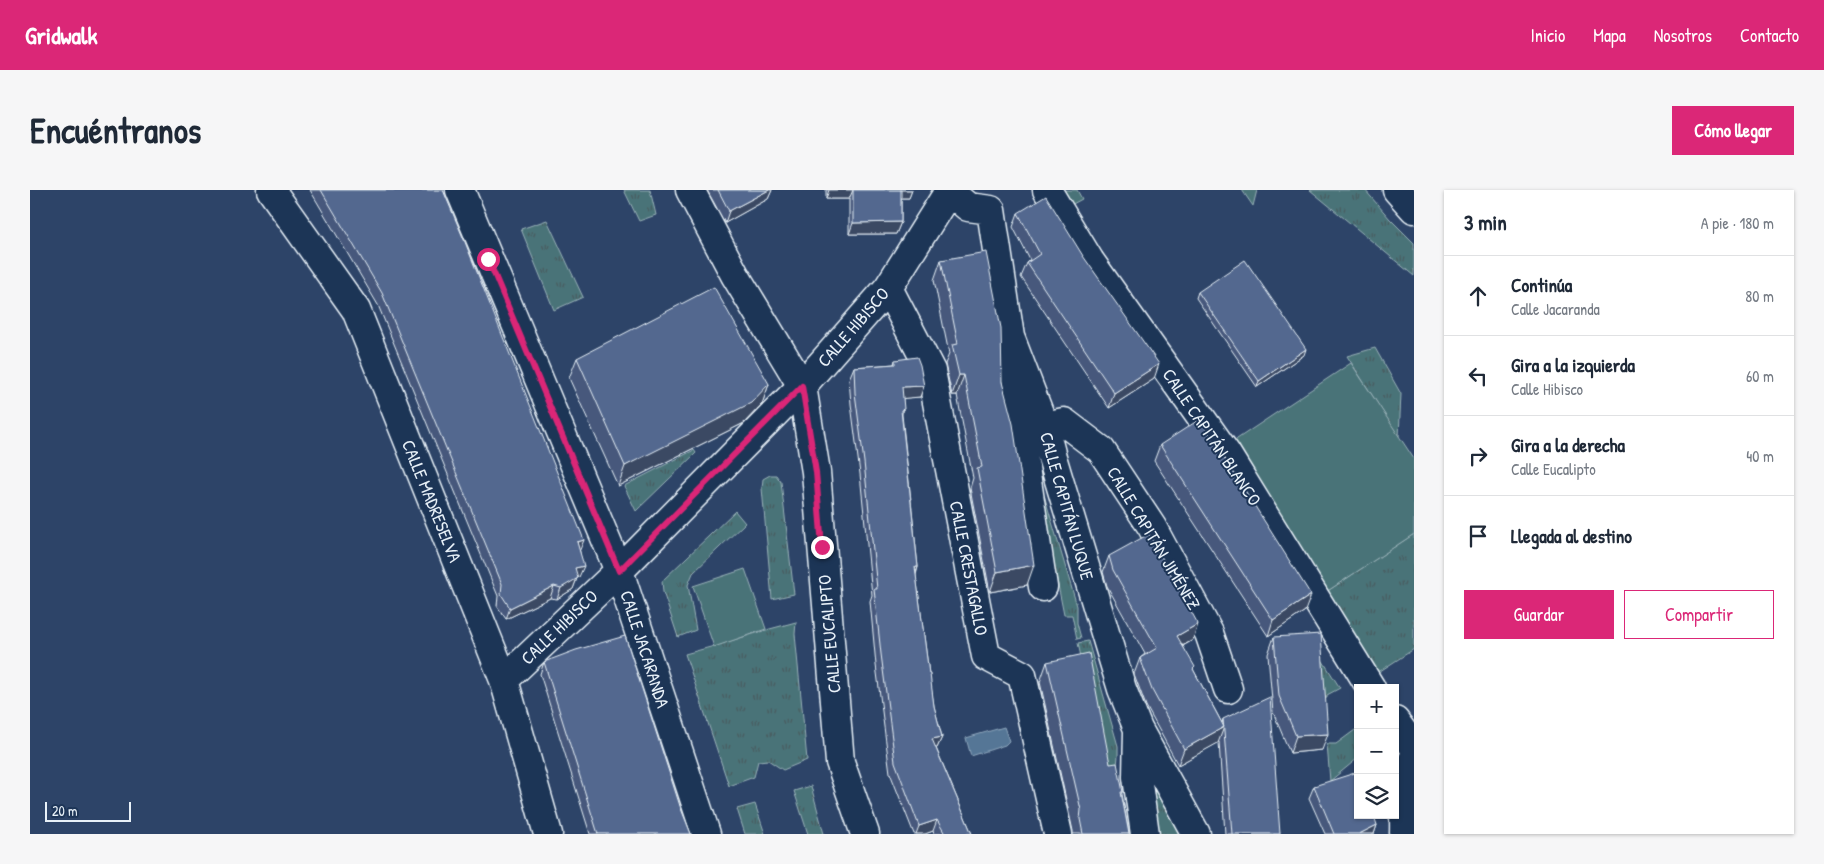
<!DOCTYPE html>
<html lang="es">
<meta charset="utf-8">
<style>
:root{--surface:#fff;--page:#f6f6f7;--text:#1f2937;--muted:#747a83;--line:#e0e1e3;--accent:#db2777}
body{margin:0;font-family:"Patrick Hand",sans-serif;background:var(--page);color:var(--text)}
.controls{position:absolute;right:15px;bottom:15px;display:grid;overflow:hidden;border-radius:0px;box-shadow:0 1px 4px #0004}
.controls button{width:45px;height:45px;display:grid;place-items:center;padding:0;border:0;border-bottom:1px solid var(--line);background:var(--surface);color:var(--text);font:25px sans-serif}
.scale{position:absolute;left:15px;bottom:12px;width:86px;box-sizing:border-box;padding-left:5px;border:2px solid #e8f1f8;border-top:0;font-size:14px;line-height:18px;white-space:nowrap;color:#e8f1f8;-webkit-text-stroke:4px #1d3557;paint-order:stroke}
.stop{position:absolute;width:15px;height:15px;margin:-11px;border:4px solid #db2777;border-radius:50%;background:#fff}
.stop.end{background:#db2777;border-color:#fff;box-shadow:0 1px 5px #0008}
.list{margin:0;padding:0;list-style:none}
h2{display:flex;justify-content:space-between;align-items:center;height:65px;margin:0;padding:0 20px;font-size:21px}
h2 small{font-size:16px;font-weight:400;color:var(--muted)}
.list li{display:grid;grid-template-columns:32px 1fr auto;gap:15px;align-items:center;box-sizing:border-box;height:80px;padding:0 20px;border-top:1px solid var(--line)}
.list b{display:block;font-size:19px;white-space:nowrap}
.list p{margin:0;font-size:16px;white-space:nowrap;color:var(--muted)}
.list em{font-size:16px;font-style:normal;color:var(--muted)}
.actions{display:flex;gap:10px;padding:15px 20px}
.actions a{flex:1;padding:11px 0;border:1px solid var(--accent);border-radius:0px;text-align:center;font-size:18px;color:var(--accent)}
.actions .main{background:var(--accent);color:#fff}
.icon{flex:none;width:28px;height:28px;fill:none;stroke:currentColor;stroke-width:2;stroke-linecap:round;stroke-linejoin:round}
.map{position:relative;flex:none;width:1384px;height:644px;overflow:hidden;border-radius:0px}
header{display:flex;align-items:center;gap:30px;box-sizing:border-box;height:70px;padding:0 25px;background:var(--accent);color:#fff}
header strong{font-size:24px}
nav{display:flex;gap:28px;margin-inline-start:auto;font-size:18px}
.intro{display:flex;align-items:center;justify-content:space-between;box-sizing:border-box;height:120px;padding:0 30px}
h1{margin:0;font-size:35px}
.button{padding:12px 22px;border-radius:0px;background:var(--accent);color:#fff;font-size:18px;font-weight:700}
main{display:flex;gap:30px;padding:0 30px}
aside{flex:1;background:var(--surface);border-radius:0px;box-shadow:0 1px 4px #0004}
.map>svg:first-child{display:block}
.grass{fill:url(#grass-tufts);stroke:#99b2b8}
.green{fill:#4a7378;stroke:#99b2b8}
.water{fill:#547696;stroke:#8fa7bd}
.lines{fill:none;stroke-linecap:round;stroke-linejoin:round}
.minor-casing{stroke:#e8f1f8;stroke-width:31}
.minor{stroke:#1d3557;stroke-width:28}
.wall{fill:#47597b;stroke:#e8f1f8}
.shaded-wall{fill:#3a4964;stroke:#e8f1f8}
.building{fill:#53688f;stroke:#e8f1f8}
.route{stroke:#db2777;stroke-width:6}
.labels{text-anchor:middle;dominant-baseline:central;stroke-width:4;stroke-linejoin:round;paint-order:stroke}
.street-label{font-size:18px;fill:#e8f1f8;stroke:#1d3557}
</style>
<header>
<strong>Gridwalk</strong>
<nav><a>Inicio</a><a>Mapa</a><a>Nosotros</a><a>Contacto</a></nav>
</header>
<div class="intro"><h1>Encuéntranos</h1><a class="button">Cómo llegar</a></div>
<main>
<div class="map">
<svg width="1384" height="644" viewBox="0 0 1384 644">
<defs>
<pattern id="grass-tufts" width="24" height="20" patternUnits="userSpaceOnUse" patternTransform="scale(1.25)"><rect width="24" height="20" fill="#4a7378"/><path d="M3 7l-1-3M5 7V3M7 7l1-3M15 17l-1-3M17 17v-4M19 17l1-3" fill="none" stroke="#485b5f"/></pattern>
</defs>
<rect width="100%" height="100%" fill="#2d4468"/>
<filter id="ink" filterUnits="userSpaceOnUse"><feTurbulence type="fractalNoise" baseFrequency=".02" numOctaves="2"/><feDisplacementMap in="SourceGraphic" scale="10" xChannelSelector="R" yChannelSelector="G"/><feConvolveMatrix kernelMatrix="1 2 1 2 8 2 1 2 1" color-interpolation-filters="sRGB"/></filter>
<g filter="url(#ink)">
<path class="grass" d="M594,0H620L626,25L609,31Z
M1030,0H1047L1052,9L1039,16Z
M1212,0H1227L1223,16Z
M1280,0H1335L1360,29L1384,53V86Z
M517,30L553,107L524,120L491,39Z
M1345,158L1371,204L1369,247L1317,166Z
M664,260L666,263L606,321L594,296Z
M740,285H746L751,292L764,404L742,409L732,298L733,289Z
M1014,305L1047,416V433L1051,448L1047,449L1042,425H1034L1018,345L1008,313Z
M705,321L715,333L663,383L658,395L666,440L648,447L633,402L632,391Z
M1384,344V459L1344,485L1293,404Z
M766,432L765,444L777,570L753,580L738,570L728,571L724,587L699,596L655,464C692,455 728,441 766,432Z
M1058,451L1088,556V566L1087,576L1075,578L1048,453Z
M1286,460L1310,498L1297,505V508L1289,509Z
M1325,540H1328V568L1300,591L1297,554H1306Z
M1119,587L1149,644H1125Z
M781,596L794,644H778L764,601Z
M725,614L735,644H715L707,619Z"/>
<path class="green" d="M1321,173L1384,269V344L1293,404L1198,255Z
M715,379L736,439L684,457L663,396Z"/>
<path class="water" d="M974,537L979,551L975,555L941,566L936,548Z"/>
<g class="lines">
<g class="minor-casing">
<path id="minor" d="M241,0L326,120L474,490L518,644
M430,0L589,381L676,644
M660,0L705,85L772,196L786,282L810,572L835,644
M1017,0L1060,71L1196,263L1341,498
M1367,0L1384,19
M919,1L938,17L961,20L980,147L1014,236L1022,267L1092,499L1108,539L1166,644
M858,98L901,181L956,466L992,485L1028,644
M979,161L980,208L991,251L1013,397
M1014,236L1034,232L1071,260L1122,337L1179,443L1198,499
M474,490L589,381L772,196L858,98L919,1
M1365,531L1384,557
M1108,541L1107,587L1115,644
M1374,644C1375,620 1370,588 1384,568"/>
</g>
<use href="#minor" class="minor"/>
</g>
<path class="wall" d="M280,0H413L550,362L549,387L547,388L543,399L527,409L520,408L476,429L467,416L468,406L348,115Z
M677,0H742L738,9L695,33Z
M796,0H882L879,8H871V32L866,44H819V9H796Z
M988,23L1124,189L1079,218L991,87L997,73L1000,70L983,37Z
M911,70L972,192L997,395L960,402L940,298L943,288L927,205H922L915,174L919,164L904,90Z
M1168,102L1274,165L1227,197L1166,108Z
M547,168L739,194L732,214L714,233L588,296L539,188Z
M865,170L894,196L890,207L873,208L872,225L888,377L886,385L899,484L904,516L912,547L907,558H906L942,644H904L903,641L895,644H884L860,583L846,475L840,411L842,405L830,284L821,214L819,189L824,177L864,174Z
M1130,255L1275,421L1238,446L1124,271Z
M1079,366L1163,450L1153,456L1164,481L1192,533L1193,529L1250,644H1195L1189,552L1148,575L1116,516L1104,484L1110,468L1115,464L1077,396L1073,382Z
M1244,447L1292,560L1260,563L1243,522L1238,464Z
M514,472L650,616L661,644H560L510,484Z
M1017,472L1080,574L1093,602L1092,604L1099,644H1043V641L1010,492Z
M1284,596L1347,635L1344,644H1295L1279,608Z"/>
<path class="shaded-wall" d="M739,0H742L738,9L695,33L699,21Z
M799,0H823L819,9H796Z
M870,0H882L879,8H867Z
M871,32L866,44H819L823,33Z
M1276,159L1274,165L1227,197L1229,191Z
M1129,174L1124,189L1079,218L1084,203Z
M929,185H934L927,205H922Z
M739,194L732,214L714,233L588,296L595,276Z
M894,196L890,207L868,209L872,197Z
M554,350L549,362L547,352Z
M1004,375L997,395L960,402L967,382Z
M554,376L549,387L547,388L543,399L527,409L531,398L545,378Z
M885,377H888L884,388Z
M524,396L520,408L476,429L480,418Z
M1281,405L1275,421L1238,446L1243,430Z
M1168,434L1163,450L1141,462L1147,446Z
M1194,537L1188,553L1148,575L1154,559Z
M1298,544L1292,560L1260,563L1266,546Z
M912,547L907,558L898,560L902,549Z
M907,630L903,641L895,644H886L889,636Z
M1347,635L1344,644H1329Z"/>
<path class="building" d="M291,0H413L435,52L554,350L547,352L554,376L545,378L548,388L531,398L524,396L480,418L471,404L472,394L352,103Z
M688,0H739L699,21Z
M823,0H871V32L823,33Z
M1016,6L1053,66L1129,174L1084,203L997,73L1010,64L988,23Z
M956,62L971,138L972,192L983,234L1004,375L967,382L947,278L952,277L934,185H929L922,155L928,154L911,70Z
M1215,70L1276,159L1229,191L1168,102Z
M684,97L739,194L721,213L595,276L547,168Z
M887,167L890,175L894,196L872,197L874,219L871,220L888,377H885L899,484H900L904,516L912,547L902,549L942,644H915L907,630L889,636L865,572L851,464L844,399H847L834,272L825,203L824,177L865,174V170Z
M1170,229L1281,405L1243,430L1130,255Z
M1119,344L1168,434L1147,446L1165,477L1163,479L1194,537L1154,559L1122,500L1110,468L1127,458L1083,380L1079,366Z
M1291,444L1298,544L1266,546L1249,506L1244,447Z
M595,446L650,616L661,644H568L514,472L546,460Z
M1059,463L1080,574L1087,573L1093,602H1091L1099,644H1053L1050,629L1051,620L1017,472Z
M1240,507L1250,644H1202L1193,529Z
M1328,582V625H1346L1345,629L1347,635L1329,644H1304L1284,596Z"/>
</g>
<g class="lines" filter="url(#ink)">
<path class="route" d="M458,69L589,381L772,196L786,282L792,357"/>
</g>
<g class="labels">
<g class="street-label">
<text transform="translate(823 137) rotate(-49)">CALLE HIBISCO</text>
<text transform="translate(1182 247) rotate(56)">CALLE CAPITÁN BLANCO</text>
<text transform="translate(402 311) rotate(68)">CALLE MADRESELVA</text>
<text transform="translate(1037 316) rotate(74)">CALLE CAPITÁN LUQUE</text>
<text transform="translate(1124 348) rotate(59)">CALLE CAPITÁN JIMÉNEZ</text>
<text transform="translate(939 378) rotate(79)">CALLE CRESTAGALLO</text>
<text transform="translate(529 437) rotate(-44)">CALLE HIBISCO</text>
<text transform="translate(799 444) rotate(-95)">CALLE EUCALIPTO</text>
<text transform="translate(615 459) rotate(72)">CALLE JACARANDA</text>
</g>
</g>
</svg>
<div class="controls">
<button>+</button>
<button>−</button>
<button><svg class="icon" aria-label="layers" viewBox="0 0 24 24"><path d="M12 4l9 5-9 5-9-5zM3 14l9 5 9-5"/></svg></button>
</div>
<div class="scale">20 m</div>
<div class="stop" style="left:458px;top:69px"></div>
<div class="stop end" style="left:792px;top:357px"></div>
</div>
<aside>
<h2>3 min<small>A pie · 180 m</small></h2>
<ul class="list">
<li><svg class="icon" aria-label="ahead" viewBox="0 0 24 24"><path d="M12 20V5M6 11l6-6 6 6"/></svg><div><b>Continúa</b><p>Calle Jacaranda</p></div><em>80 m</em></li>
<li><svg class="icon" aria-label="left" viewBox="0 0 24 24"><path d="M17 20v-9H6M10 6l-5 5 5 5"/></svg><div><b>Gira a la izquierda</b><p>Calle Hibisco</p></div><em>60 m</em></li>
<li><svg class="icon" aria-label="right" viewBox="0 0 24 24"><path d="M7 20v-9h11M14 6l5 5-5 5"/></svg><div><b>Gira a la derecha</b><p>Calle Eucalipto</p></div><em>40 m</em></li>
<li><svg class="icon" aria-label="arrive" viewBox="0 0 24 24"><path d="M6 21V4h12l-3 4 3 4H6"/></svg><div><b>Llegada al destino</b></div></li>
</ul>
<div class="actions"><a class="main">Guardar</a><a>Compartir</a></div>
</aside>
</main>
